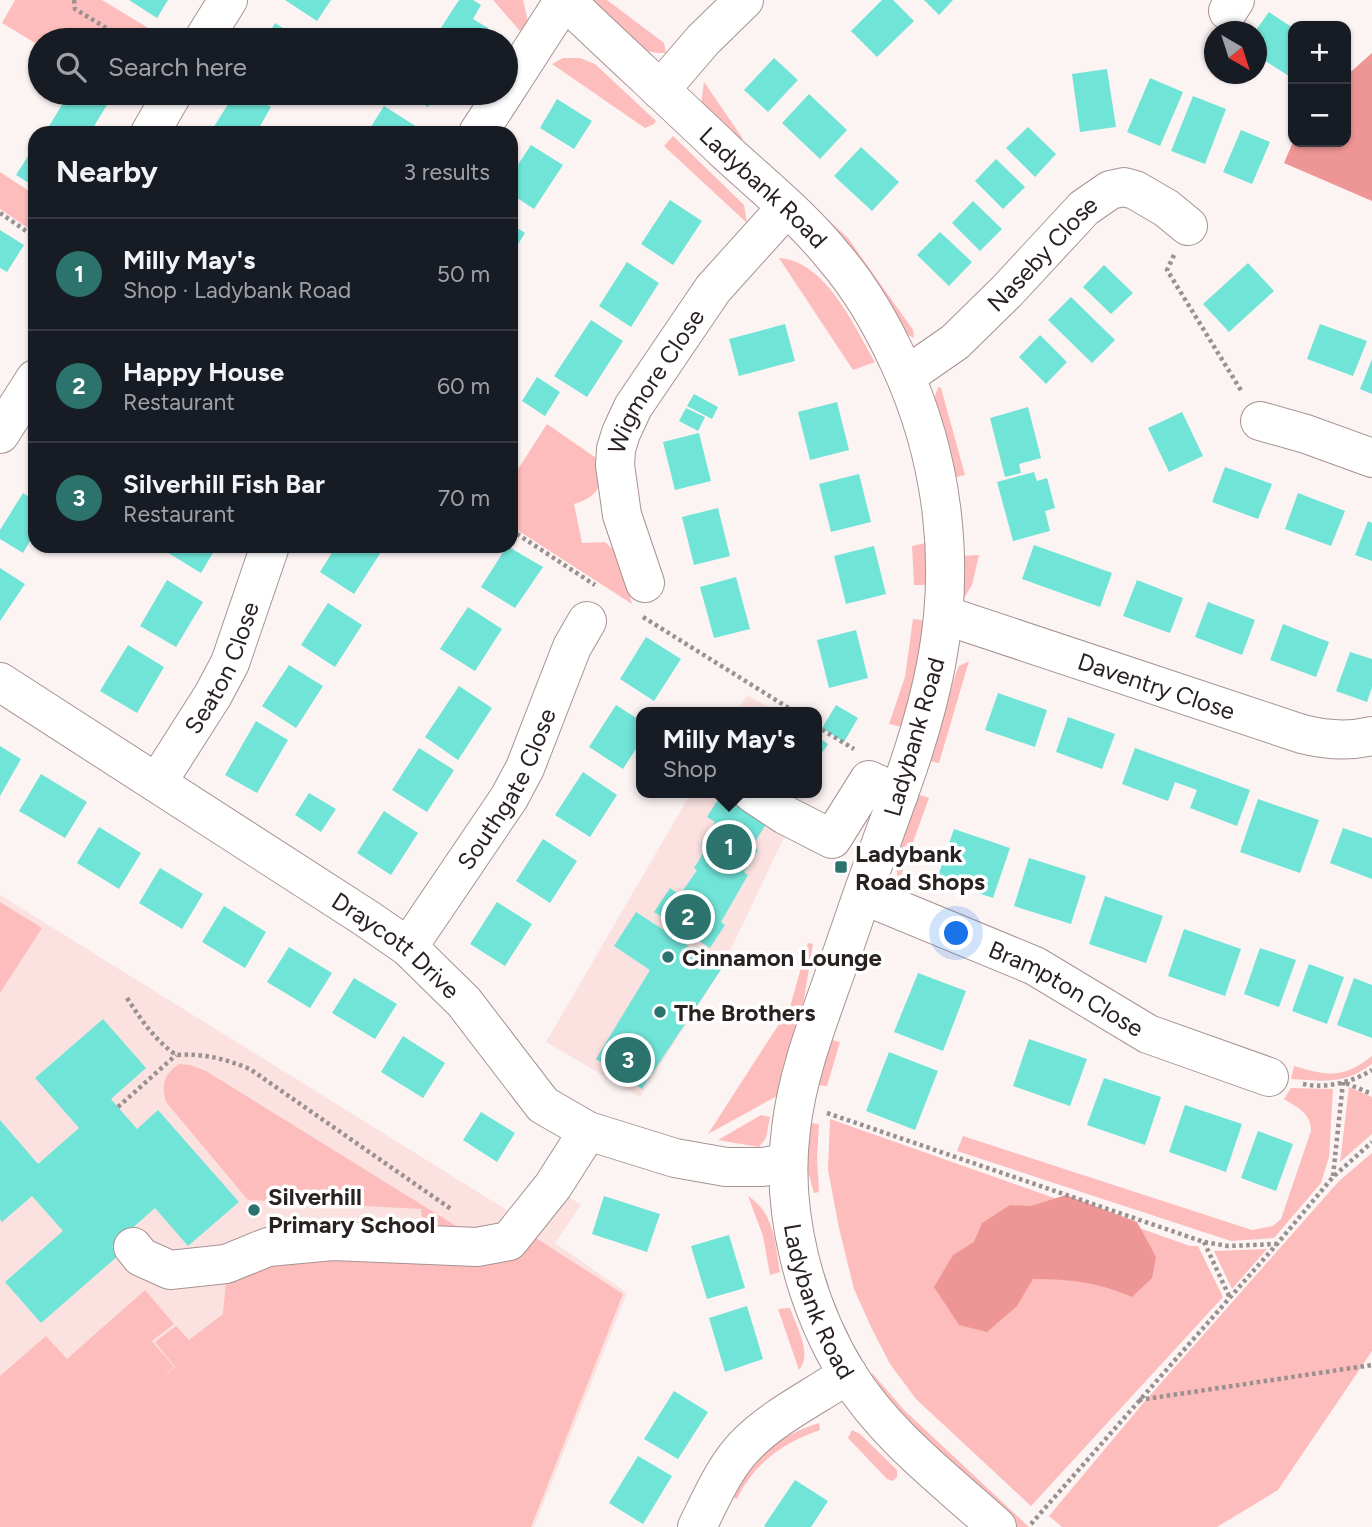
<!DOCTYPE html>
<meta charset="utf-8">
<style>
:root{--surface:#171b24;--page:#242831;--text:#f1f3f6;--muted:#9ea1a6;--line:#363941;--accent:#2b736c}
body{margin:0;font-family:Figtree,sans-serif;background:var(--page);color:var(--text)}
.controls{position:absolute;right:21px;top:21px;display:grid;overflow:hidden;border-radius:14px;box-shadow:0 2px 5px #0004}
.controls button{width:63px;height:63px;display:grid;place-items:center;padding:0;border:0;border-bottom:2px solid var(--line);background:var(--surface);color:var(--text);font:35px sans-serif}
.compass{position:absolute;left:1204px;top:21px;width:63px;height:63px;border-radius:50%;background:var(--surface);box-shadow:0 2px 5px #0004;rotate:141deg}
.you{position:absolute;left:957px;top:934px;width:24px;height:24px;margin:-18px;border:5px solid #fff;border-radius:50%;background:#1a73e8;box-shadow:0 0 0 10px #1a73e833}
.badge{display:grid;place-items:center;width:46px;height:46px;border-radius:50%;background:var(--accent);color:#fff;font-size:23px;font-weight:700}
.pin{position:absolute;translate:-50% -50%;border:4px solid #fff;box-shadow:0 2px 7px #0006}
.popup{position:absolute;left:636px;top:707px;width:186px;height:91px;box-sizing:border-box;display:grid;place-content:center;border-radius:14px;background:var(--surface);filter:drop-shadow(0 2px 5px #0005);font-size:23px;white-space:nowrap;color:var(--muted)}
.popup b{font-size:26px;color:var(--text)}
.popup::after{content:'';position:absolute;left:50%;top:100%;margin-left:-14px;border:14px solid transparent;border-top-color:var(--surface)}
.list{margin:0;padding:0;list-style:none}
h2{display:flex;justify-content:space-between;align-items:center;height:91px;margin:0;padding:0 28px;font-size:30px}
h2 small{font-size:23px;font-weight:400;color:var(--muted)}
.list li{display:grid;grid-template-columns:46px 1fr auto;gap:21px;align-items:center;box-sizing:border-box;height:112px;padding:0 28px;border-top:2px solid var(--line)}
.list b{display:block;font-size:26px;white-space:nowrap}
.list p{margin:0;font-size:23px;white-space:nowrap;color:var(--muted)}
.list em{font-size:23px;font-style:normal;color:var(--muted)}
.icon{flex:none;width:38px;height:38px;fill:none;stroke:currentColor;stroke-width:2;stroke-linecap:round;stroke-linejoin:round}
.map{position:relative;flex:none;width:1372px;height:1527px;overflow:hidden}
.search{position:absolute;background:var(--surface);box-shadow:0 2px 5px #0004;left:28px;top:28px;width:490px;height:77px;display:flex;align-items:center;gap:18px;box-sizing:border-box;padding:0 24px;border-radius:38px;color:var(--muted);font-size:26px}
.panel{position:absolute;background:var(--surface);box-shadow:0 2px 5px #0004;left:28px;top:126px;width:490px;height:427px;border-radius:21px}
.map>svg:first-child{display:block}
.built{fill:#fbe2e1}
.green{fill:#fdbdbc}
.forest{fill:#ee9596}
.building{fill:#71e4d8}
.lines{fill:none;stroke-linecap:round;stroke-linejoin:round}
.minor-casing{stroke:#a79392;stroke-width:40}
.path{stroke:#999090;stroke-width:4.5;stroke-dasharray:3.5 3.5;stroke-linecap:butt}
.minor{stroke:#fff;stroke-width:38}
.poi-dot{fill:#2b736c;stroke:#fff;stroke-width:2.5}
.labels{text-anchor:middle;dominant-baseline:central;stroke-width:7;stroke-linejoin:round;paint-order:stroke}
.street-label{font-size:24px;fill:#2a2221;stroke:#fff}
.poi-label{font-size:24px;font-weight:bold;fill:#2a2221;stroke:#fff;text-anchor:start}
</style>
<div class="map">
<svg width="1372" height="1527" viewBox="0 0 1372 1527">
<rect width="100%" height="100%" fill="#fcf3f3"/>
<path class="built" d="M747,695L778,712H737Z
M691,793H805L722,968L640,1097L546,1042Z
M0,895L515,1215L541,1178L581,1205L555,1243L627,1293L534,1527H0Z"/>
<path class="green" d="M15,0H102L168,40H40V46L2,23Z
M493,0H523L528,22L520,31Z
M581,0H607L664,43L666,53C631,55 605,21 581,0Z
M563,58H580L595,64L656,121L654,124L645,128L552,64Z
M704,82L743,139L737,143L701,104Z
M673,136L744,205L747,223L664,146Z
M0,172L35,195V233L0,209Z
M824,216L848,238L913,330L914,338L906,334Z
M779,258C826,261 854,326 875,362L853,370Z
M938,387L941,388L965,475L952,478L933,402Z
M547,424L602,462C600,487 600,496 574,504L582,543L605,542L619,555L632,604L511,526V480Z
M925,543L928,585H914L912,546Z
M979,555L972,585L964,598L961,556Z
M913,619L926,621L921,656L902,727L889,724L905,677Z
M969,661L939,763L930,761L956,673L959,666Z
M917,794L929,798L899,881C890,860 910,816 917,794Z
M0,902L42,928L0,993Z
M808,943L813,944L802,1011L783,1066L777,1096L708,1134L790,1007Z
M828,1039L840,1042L827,1086L816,1085Z
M1372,1056V1064C1344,1085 1323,1081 1291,1079L1294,1066C1328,1076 1343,1079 1372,1056Z
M179,1064L190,1065L206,1071L469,1234H423L421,1209L248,1200L166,1102C161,1085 164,1074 179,1064Z
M1349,1087L1372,1097V1134L1340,1162Z
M1291,1088L1333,1089L1329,1157L1321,1183L1274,1238L1231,1241L957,1151L963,1136L1252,1230L1273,1226L1281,1219L1311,1131C1311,1113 1298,1108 1284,1099Z
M761,1115L770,1117L766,1138L759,1147L718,1140Z
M830,1119L1190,1246H1198L1223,1297L1031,1506L916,1399L890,1364L872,1329L854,1289L839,1228L828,1170Z
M807,1123L819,1124L817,1158L819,1192L814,1193L804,1157Z
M1372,1153V1351L1278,1490L1217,1527H1062L1049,1516L1145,1401L1339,1181Z
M748,1196C775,1213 775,1244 780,1272L770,1275L763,1236Z
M536,1238L623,1294L531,1527H0V1376L46,1336L67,1359L145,1290L174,1324L152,1341L174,1367L156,1383L175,1367L155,1342L176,1326L189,1340L223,1314L226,1281L262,1264Z
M1267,1249L1232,1289L1214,1251Z
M790,1308C796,1326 813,1354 799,1370L778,1309Z
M872,1373L904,1410L1029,1527H1010L870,1382Z
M819,1423L820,1430C784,1442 753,1464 737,1499L729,1495C747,1461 782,1434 819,1423Z
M852,1430L860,1434L897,1470V1477L893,1481L887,1479L848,1438Z"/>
<path class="forest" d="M1372,53V201L1284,163L1293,142H1346V76Z
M1066,1195L1137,1222L1156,1257L1152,1278L1132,1297C1097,1282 1070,1279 1033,1279L1017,1306L987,1332L959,1325L934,1287L953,1255L974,1242L982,1223L1010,1205L1031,1206Z"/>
<path class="building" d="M129,0H168L157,18Z
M285,0H331L317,21Z
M459,0H473L481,5L473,19L488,28L481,40H446L437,34Z
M882,0H893L914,21L877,57L851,31Z
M924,0H953L939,15Z
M1269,12L1293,28L1292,78L1256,55V46L1262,39L1256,35V30Z
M275,23L302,40H265Z
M774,58L798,80L768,112L744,90Z
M1107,69L1116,127L1080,132L1072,74Z
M1150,78L1183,92L1160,146L1127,132Z
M69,93H114L90,133H56L48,128Z
M235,93H248L271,107L256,133H210Z
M406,93H437L428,107Z
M809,94L847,130L820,159L782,123Z
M1193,96L1226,109L1205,164L1171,151Z
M557,99L592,121L574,149L540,128Z
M384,106L417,127L413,133H367Z
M1028,127L1056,154L1035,177L1006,148Z
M1241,130L1270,142L1252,184L1223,172Z
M35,145V187L16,175Z
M531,145L563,165L534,209L511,194V175Z
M861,147L899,182L872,211L834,176Z
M996,159L1025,187L1003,209L975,181Z
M670,200L702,221L673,265L641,244Z
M973,201L1002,229L980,251L952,223Z
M511,224L525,233L511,255Z
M0,230L24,245L7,272L0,268Z
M940,232L972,262L949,286L917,255Z
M627,262L659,283L631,327L599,306Z
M1248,263L1274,291L1229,332L1203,304Z
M1104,265L1133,293L1111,314L1083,287Z
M1071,297L1115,340L1092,363L1048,320Z
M591,320L623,341L587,397L554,376Z
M785,324L795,361L739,376L729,339Z
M1320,324L1367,341L1353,376L1307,359Z
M1040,335L1067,362L1046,384L1019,357Z
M1372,359V394L1360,389Z
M537,377L560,392L545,416L522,401Z
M694,394L718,407L712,419L687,406Z
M837,402L849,450L810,460L798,412Z
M1028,407L1041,458L1019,464L1021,473L1005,477L990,418Z
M686,408L705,417L698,431L679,421Z
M1182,412L1203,456L1169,472L1148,428Z
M699,433L711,481L675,490L663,442Z
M1225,467L1272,484L1258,519L1212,502Z
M1034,472L1037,481L1047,478L1055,508L1045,511L1050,531L1013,541L997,482Z
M859,474L871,522L831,532L819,484Z
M23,493L35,501V533L23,553L0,539V530Z
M1298,493L1345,511L1331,546L1285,529Z
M718,508L730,556L694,565L682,517Z
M1368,521L1372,523V561L1355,555Z
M1034,545L1112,573L1100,607L1022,579Z
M168,546H217L201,573L165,551Z
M336,546H372L381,552L354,594L320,572Z
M507,546L543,567L515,608L481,587Z
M874,546L886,594L846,604L834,556Z
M0,568L25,584L0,621Z
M736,577L750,629L714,638L700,587Z
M167,580L203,602L176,647L140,626Z
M1137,580L1183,598L1170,633L1123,616Z
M1208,602L1255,620L1242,655L1195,637Z
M328,603L362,625L335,667L301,645Z
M468,607L502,629L475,671L440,649Z
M1283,624L1329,642L1316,677L1270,660Z
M856,630L868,678L829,688L817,640Z
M646,637L681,659L654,701L620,679Z
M128,645L164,667L137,713L100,691Z
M1350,652L1372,659V687L1367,702L1336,691Z
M289,665L323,686L296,728L262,706Z
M459,686L492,708L458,760L425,737Z
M998,693L1047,710L1035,747L985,730Z
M616,705L641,721V741L623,769L589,747Z
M836,705L858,718L844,742L822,728Z
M1068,717L1115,734L1102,769L1056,752Z
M256,721L288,740L257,793L225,775Z
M816,736L828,744L816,762Z
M0,746L21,759L0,796Z
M419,748L454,770L427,812L392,790Z
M1135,748L1250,790L1237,826L1190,808L1197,790L1175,782L1168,801L1122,784Z
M583,772L617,795L590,837L555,815Z
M41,774L87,802L65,838L19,811Z
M309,793L336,809L321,832L295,815Z
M722,793H728L769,820L752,846L758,850L744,872L748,875L721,922L725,925L710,948L654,912L670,888L680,895L697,870L694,868L706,849L701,845L715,822L707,817Z
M1258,799L1319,820L1300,873L1240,852Z
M384,811L418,833L391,875L357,853Z
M99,827L141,853L119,889L77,863Z
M1343,828L1372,838V879L1330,863Z
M954,829L1010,848L993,898L937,879Z
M543,839L577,861L550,903L516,881Z
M1029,858L1086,876L1071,924L1014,906Z
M160,868L203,894L182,929L139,903Z
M1105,896L1163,916L1146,963L1089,944Z
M497,902L532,924L505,966L470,944Z
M224,906L266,932L245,968L202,942Z
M636,912L722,968L642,1089L596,1059L650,970L614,946Z
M1184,929L1241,949L1225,996L1168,976Z
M289,947L332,973L310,1008L267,982Z
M1260,948L1296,960L1279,1007L1244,994Z
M1309,964L1344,977L1327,1024L1292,1011Z
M918,973L966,991L943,1051L894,1032Z
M354,978L397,1004L375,1039L332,1013Z
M1354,978L1372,985V1038L1337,1025Z
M103,1019L146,1068L111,1099L137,1129L158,1110L239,1202L188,1246L155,1208L112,1246L119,1255L41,1323L5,1282L63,1231L32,1196L2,1222L0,1219V1120L38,1164L79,1128L35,1078Z
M403,1036L445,1063L423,1098L381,1072Z
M1029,1039L1087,1059L1070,1106L1013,1086Z
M889,1052L938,1071L915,1130L866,1111Z
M1104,1078L1161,1097L1145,1145L1087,1125Z
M1185,1105L1242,1124L1226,1172L1169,1152Z
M481,1112L515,1133L497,1162L463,1140Z
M1258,1131L1293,1144L1276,1191L1241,1178Z
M604,1196L660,1214L647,1252L592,1234Z
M729,1235L745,1288L707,1299L691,1246Z
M747,1306L763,1359L725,1372L709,1318Z
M674,1391L708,1412L678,1459L644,1439Z
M638,1456L672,1476L643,1524L609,1503Z
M795,1480L828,1501L811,1527H766L764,1526Z"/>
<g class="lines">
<g class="minor-casing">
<g id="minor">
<path id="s1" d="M565,0C618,51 673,101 726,152C763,186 803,218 834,257C861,288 882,325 899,362C943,457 956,562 936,665C922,738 894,806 869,876C857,909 846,943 834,976C816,1027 797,1076 791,1129C780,1212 805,1305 848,1375C886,1436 945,1480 997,1527"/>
<path d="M1228,11L1235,0"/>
<path d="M203,40L228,0"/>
<path d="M506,90L564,0"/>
<path d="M660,90L703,40L744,0"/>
<path d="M150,133L173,93"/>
<path d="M478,133L504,93"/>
<path id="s2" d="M906,376L955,342L1007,291L1084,208L1110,190L1124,187L1135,190L1166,208L1188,226"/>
<path d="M1260,421L1306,434L1372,458"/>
<path d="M0,434L35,379"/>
<path id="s3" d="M645,583L622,515L615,465L616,449L621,433L633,407L713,289L786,208"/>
<path id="s4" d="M944,615L1302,734C1326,740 1348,742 1372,736"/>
<path id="s5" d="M0,682L366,918L408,947L464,1002L543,1105L588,1131L675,1158L726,1167H762L788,1163"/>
<path id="s6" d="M157,783L213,695L230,663L270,546"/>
<path d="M752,793L785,815L832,839L869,780L899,794"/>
<path id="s7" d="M863,895L1035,966L1148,1034L1269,1077"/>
<path id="s8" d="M408,947L509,798L525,768L572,647L587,621"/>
<path d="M133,1247L141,1257L170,1270L226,1264L268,1247L333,1241L477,1247L509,1241L553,1186L588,1131"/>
<path d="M697,1527C711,1499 725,1465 748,1443C775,1416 816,1396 848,1374"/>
</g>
</g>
<path class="path" d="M74,0L75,9L126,40
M0,213L35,237
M1174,255L1167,270L1242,392
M35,293V294
M511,530L595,585
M643,617L795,712
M816,726L854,749
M127,998C142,1021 154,1039 176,1055C204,1053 225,1059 250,1069L451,1209
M1303,1084C1327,1089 1352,1082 1372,1070
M118,1107L176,1055
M827,1113L1204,1242L1228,1246L1276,1244
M1333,1176L1343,1082L1372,1094
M1204,1242L1230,1298
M1139,1400L1372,1365
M1031,1524L1277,1244L1333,1177L1372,1142"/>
<use href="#minor" class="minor"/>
</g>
<g class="poi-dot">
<rect x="834" y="860" width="14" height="14" rx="3.5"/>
<circle cx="668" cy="957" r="7"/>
<circle cx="660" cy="1012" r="7"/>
<circle cx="254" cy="1210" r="7"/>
</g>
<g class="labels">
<g class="street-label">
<text stroke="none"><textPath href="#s1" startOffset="273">Ladybank Road</textPath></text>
<text stroke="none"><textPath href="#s2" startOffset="184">Naseby Close</textPath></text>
<text stroke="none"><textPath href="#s3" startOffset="217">Wigmore Close</textPath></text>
<text stroke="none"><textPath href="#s6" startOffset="133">Seaton Close</textPath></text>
<text stroke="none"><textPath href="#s4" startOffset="224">Daventry Close</textPath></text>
<text transform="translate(914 737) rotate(-74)">Ladybank Road</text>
<text stroke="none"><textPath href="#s8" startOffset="187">Southgate Close</textPath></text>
<text stroke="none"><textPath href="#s5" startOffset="476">Draycott Drive</textPath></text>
<text stroke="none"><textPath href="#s7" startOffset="224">Brampton Close</textPath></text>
<text stroke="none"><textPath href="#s1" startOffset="1470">Ladybank Road</textPath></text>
</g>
<g class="poi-label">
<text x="855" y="853">Ladybank<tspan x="855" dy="28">Road Shops</tspan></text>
<text x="682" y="957">Cinnamon Lounge</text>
<text x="674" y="1012">The Brothers</text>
<text x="268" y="1196">Silverhill<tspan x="268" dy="28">Primary School</tspan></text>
</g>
</g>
</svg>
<div class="controls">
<button>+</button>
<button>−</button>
</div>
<svg class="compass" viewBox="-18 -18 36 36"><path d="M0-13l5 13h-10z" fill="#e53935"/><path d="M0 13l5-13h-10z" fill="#9ea1a6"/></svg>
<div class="you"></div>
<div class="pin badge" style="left:729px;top:847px">1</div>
<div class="popup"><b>Milly May's</b>Shop</div>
<div class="pin badge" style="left:688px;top:917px">2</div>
<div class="pin badge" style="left:628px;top:1060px">3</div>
<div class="search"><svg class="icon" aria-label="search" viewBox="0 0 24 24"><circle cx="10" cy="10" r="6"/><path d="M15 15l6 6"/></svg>Search here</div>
<section class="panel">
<h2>Nearby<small>3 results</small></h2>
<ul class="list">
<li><span class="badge">1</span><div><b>Milly May's</b><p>Shop · Ladybank Road</p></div><em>50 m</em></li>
<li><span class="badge">2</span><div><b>Happy House</b><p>Restaurant</p></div><em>60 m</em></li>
<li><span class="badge">3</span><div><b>Silverhill Fish Bar</b><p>Restaurant</p></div><em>70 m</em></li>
</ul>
</section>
</div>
